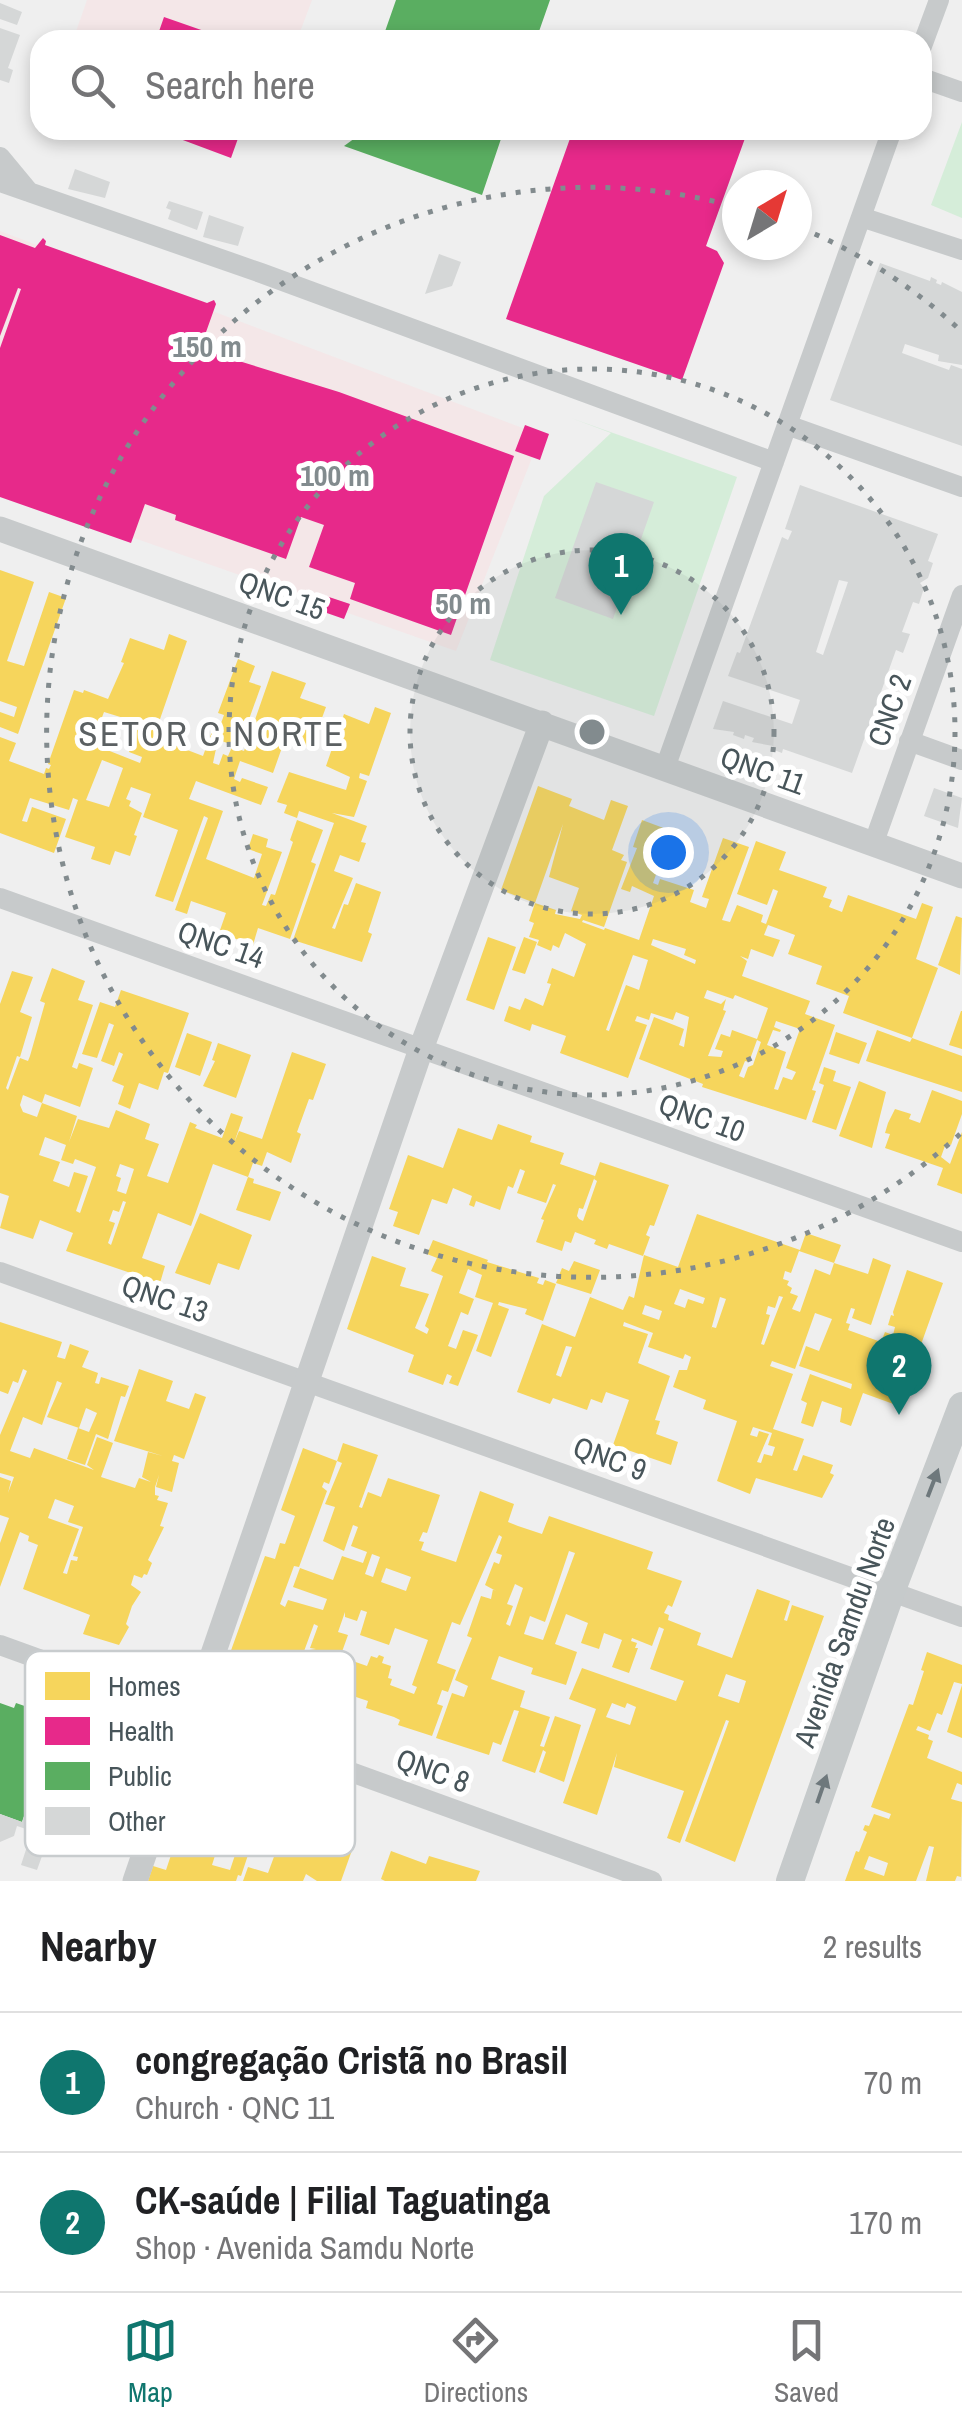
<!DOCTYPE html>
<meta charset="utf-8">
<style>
:root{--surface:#fff;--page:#f6f6f6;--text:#202124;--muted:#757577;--line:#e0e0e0;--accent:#0f766e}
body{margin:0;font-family:"Archivo Narrow",sans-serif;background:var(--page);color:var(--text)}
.compass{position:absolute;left:722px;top:170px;width:90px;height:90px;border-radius:50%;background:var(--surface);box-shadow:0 5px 15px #0003;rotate:38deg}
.you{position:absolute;left:668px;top:852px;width:35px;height:35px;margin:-25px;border:8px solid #fff;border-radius:50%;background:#1a73e8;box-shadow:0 0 0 15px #1a73e833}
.badge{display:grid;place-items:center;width:65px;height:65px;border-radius:50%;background:var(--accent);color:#fff;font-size:32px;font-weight:700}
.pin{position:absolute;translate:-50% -82px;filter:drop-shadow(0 2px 5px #0008)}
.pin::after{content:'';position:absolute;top:52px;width:35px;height:30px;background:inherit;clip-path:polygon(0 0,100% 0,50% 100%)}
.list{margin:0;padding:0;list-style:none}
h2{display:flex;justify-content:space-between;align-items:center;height:130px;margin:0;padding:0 40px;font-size:42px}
h2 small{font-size:32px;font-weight:400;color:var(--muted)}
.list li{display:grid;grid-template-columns:65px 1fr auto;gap:30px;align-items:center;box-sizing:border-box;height:140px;padding:0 40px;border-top:2px solid var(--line)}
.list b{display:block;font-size:38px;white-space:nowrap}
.list p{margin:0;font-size:32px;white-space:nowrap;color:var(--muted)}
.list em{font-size:32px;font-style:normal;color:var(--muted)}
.icon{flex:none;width:55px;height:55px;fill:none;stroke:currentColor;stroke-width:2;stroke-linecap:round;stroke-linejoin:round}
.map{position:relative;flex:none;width:962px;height:1881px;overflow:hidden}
.search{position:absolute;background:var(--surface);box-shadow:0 5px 15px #0003;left:30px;right:30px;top:30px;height:110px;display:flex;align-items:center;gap:25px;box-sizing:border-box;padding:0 35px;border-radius:30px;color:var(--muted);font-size:38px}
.sheet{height:410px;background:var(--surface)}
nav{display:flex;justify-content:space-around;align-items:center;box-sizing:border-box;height:140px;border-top:2px solid var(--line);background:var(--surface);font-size:28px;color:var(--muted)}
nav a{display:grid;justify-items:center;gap:5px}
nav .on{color:var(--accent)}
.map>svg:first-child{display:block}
.medical{fill:#f4e7e8}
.green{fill:#d5edd9}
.homes{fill:#f6d55c;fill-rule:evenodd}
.health{fill:#e7298a}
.public{fill:#5aae61}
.building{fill:#d5d7d7;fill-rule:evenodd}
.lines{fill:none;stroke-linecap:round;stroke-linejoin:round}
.minor{stroke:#c7cacb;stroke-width:20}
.tertiary{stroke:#c7cacb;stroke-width:25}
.secondary{stroke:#c6cacb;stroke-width:28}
.oneway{fill:#6e787c}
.ring{fill:none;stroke:#828b8e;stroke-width:5;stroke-dasharray:5 10}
.labels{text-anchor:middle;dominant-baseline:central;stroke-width:10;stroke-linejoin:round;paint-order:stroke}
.street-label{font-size:30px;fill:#48555a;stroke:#fff}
.quarter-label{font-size:35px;letter-spacing:2.5px;fill:#5b6062;stroke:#fff}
.key{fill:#fff;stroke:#c8ccce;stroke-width:2.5}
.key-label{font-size:28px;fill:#48555a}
.centre{fill:#828b8e;stroke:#fff;stroke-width:5}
.ring-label{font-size:30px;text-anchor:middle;font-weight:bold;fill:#828b8e;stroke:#fff;stroke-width:10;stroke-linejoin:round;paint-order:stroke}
</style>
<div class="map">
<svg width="962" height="1881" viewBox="0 0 962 1881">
<rect width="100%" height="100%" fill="#efefef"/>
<path class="medical" d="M87,0H312L297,40H73Z
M0,231L541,435L456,651L0,491Z"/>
<path class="green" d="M962,122V218L931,205Z
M571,418L737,477L654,716L490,660L544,496L611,433Z"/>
<path class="homes" d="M0,570L34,582L7,661L24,666L49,592L66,598L18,734L0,727V712L14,717L17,707L0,701Z
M169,634L187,641L159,722L175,727L169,743L203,756L208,742L217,744L213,763L219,765L223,754L228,756L232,747L244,751L272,671L306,683L300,698L326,707L311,748L285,739L273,773L240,761L234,779L240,782L242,778L268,787L261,805L196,781L189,799L223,811L206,859L254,878L262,854L248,849L253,834L268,839L266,847L282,852L262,905L266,906L271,894L275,895L293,842L290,840L297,820L323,830L311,862L316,864L290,939L258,928L253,945L219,933L226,913L191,901L187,914L175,910L208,818L204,816L173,902L155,896L178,830L143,817L151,794L131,787L126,799L131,801L129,806L142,813L134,835L137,836L130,856L115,851L110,865L91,859L95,847L65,837L78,800L73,798L69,810L30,798L22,821L27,822L32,807L66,819L54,853L0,833V737L16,743L9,761L44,774L46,768L49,769L51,765L48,764L74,690L83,693L84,690L108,699L124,663L121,662L130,638L164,650ZM104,712L140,723L129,752L142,757L140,763L92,744ZM102,760L123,768L109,807L86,800Z
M238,659L255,666L249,682L261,686L239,747L210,737L215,724L220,726L224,715L218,713Z
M375,707L391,713L369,776L360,773L359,778L367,781L354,817L332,813L367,826L361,842L366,843L359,862L340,855L334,871L353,878L332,928L335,929L344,904L348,905L356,883L381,892L368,932L372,934L362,962L293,940L334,823L299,811L297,818L284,813L287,805L277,802L289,772L346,790L350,777L326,766L344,714L369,724Z
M538,786L572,799L569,806L604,820L611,800L628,806L612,850L624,855L621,860L627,862L604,927L583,920L582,922L604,930L605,928L639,940L654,896L632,886L630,892L621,889L637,848L633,847L642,820L677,833L668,857L663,855L653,883L658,885L660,879L694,890L690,902L706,908L709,899L702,897L723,838L749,847L722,920L730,922L737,905L763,915L761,922L766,924L778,891L773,889L767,905L737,894L756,841L786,852L779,870L827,887L823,897L832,900L829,907L842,912L848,895L916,919L922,903L933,907L916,959L938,968L912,1038L962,1056V1092L866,1061L877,1030L910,1042L912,1038L843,1013L849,996L816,984L822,966L788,954L795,935L768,925L764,935L780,940L773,957L751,949L748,959L740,956L747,961L742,976L810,1001L805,1014L835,1025L812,1090L816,1091L806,1120L702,1087L703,1084L639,1059L654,1017L684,1029L679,1045L684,1047L689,1017L676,1012L673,1020L651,1013L649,1020L637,1016L635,1021L647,1025L628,1078L560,1053L566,1036L532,1024L530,1031L504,1021L509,1006L520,1010L525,998L543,1006L551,984L547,983L552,968L574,977L586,944L565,933L559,948L553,945L551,951L537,945L539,940L529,937L534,923L529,921L535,903L501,890ZM563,824L549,877L579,888L571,911L582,915L580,919L555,914L556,910L535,903ZM653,939L686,949L684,955L696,960L695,964L651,945ZM633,955L648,960L639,990L626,985L609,1031L606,1030ZM707,990L733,999L735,995L768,1008L757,1039L732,1030L730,1037L721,1034L715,1049L723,1051L721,1057L708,1056L726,1011L723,1010L726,999L721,1004L704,998ZM776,1021L800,1029L786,1068L796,1072L792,1080L783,1077L778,1090L774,1089L786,1052L767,1045L773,1030L780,1032L781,1030L774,1027ZM757,1040L761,1042L753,1065L748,1067L744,1078L739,1076L745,1061L749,1062Z
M956,916L962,918L960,975L938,965Z
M488,937L516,947L494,1010L466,1000Z
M524,937L537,942L525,974L512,970Z
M52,968L85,981L78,1000L93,1005L72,1067L77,1069L79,1063L93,1068L80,1107L45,1094L42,1103L23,1095L20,1105L23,1112L37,1117L42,1103L77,1116L69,1142L78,1119L109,1128L116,1110L150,1124L145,1139L159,1144L147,1176L168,1183L190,1122L197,1125L195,1128L222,1138L231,1113L243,1117L234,1143L239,1131L262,1139L292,1052L326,1064L313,1100L309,1099L297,1132L301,1134L291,1163L267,1152L262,1166L253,1163L248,1177L213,1164L191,1226L158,1213L142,1258L165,1266L160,1283L66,1251L73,1233L40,1220L33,1239L0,1228L9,1196L0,1193V1004L12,971L33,977L20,1012L32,1017L20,1057L17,1056L6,1088L8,1090L20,1058L28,1061L30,1056L45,1003L40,1001ZM45,1137L66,1145L61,1160L73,1164L75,1159L96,1167L80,1213L76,1211L88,1176L74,1172L69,1187L53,1181L60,1162L39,1155ZM120,1164L134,1169L126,1194L117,1191L121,1178L116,1176ZM123,1201L126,1202L111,1245L108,1243L115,1223L109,1221L113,1210L119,1212Z
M121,990L189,1013L168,1073L164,1072L158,1090L139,1083L130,1109L118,1104L124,1086L112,1081L123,1054L119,1052L114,1066L101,1061L114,1025L109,1023L97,1058L82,1054L100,1002L115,1007Z
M961,1011H962V1049L949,1045Z
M836,1032L867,1043L859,1064L829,1054Z
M187,1033L212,1042L200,1076L175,1067Z
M218,1043L251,1055L236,1098L203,1086L215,1061L212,1060Z
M824,1067L836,1071L833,1081L851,1087L836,1130L812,1122L824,1085L819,1083Z
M859,1081L886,1092L872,1148L839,1136Z
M932,1090L962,1101V1114L951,1145L946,1143L941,1157L950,1164L962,1132V1194L937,1185L943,1168L885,1148L890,1134L885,1133L888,1123L895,1109L911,1114L909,1119L920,1123Z
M498,1124L532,1136L530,1142L564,1153L560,1164L595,1176L583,1209L579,1208L577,1216L579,1219L583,1221L597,1181L594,1179L600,1162L669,1185L654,1226L650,1225L646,1235L650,1237L643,1256L609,1244L607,1249L594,1244L596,1240L575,1232L571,1243L565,1241L562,1251L536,1242L544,1220L541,1219L556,1185L553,1184L546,1203L517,1193L525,1171L520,1169L513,1188L508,1186L500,1210L476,1201L474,1207L469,1205L472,1196L453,1188L447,1204L432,1199L419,1235L393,1226L398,1212L389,1209L408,1155L443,1168L458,1128L492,1140Z
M248,1177L254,1179L253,1183L281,1192L270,1221L236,1210Z
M200,1213L252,1235L239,1270L218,1263L210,1285L175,1273Z
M697,1214L800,1250L806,1233L841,1245L834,1263L868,1274L873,1258L891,1265L871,1325L852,1318L855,1309L851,1308L846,1323L850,1324L848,1330L881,1342L885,1332L893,1335L895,1327L888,1325L891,1315L894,1316L893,1312L907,1270L943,1283L899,1406L863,1393L851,1426L840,1422L842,1408L822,1401L813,1427L801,1423L807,1403L801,1400L810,1374L851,1389L852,1384L799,1366L806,1346L819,1351L832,1319L815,1313L795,1369L772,1361L770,1366L793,1374L773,1429L804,1439L793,1470L797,1471L803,1455L833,1465L830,1473L834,1475L822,1498L756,1478L750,1494L717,1481L737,1421L703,1409L706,1400L673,1387L679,1370H687L691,1357L685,1354L683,1359L648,1347L653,1333L624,1322L623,1326L648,1334L638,1363L670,1376L655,1420L660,1421L656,1434L678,1442L671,1465L613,1445L629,1400L606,1392L602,1403L591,1399L587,1410L553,1398L550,1404L517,1392L542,1324L575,1337L590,1297L623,1310L629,1296L634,1298L644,1255L678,1267ZM799,1251L834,1263L830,1275L815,1269L800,1312L792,1309L798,1296L790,1293L792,1288L787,1285L789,1281L783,1279L785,1271L791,1273ZM680,1289L705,1298L703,1304L688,1299L685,1308L674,1304ZM779,1296L783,1297L780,1304L764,1345L761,1344L770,1315L766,1314L768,1306L775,1308ZM720,1297L726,1299L716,1328L712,1327L711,1330ZM645,1305L662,1311L659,1320L642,1314ZM566,1346L572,1347L561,1377L556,1375ZM753,1427L772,1433L768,1445L775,1447L772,1456L764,1454L761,1463L757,1462L769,1434L759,1431L757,1437L750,1435Z
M433,1240L488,1260L487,1262L539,1278L537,1283L543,1285L545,1280L556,1284L543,1321L525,1314L527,1309L499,1302L498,1305L509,1309L491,1357L476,1351L493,1303L475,1297L482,1275L468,1269L459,1293L474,1299L468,1315L461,1312L448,1346L456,1349L463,1330L478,1335L458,1386L449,1383L452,1376L447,1374L443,1385L408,1372L414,1355L347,1329L372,1256L406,1268L400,1286L429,1294L415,1328L427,1334L429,1329L425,1326L443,1276L431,1271L437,1258L427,1254Z
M574,1261L600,1270L591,1294L556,1283L562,1268L569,1271Z
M0,1322L62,1342L57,1357L65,1359L70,1344L89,1351L82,1367L98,1373L95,1383L99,1384L101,1377L129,1386L125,1397L121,1396L108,1439L96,1434L85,1465L67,1459L78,1428L89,1432L97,1413L86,1408L79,1428L47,1417L62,1383L57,1381L42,1425L23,1417L10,1451L30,1458L34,1448L94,1470L87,1465L97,1437L113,1443L101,1477L135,1488L139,1478L151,1482L142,1477L148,1452L163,1456L114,1441L139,1369L173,1381L166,1401L189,1409L195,1393L206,1397L184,1459L174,1455L172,1461L179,1463L172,1492L156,1487L159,1475L155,1487V1495L159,1496L157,1500L168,1503L160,1526L164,1527L148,1560L152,1563L147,1575L144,1574L142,1578L134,1575L131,1585L141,1592L132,1606L126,1624L129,1627L119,1645L83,1634L90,1615L23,1589L38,1545L28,1541L29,1536L20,1532L0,1587V1543L9,1518L0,1515V1477L11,1481L8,1493L14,1477L0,1473V1435L27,1371L23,1369L18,1383L13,1381L8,1394L0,1391ZM55,1499L74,1506L68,1522L83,1527L73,1556L78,1557L77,1561L71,1560L67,1574L63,1573L79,1529L48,1518Z
M343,1443L378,1455L359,1507L362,1508L368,1492L381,1497L388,1478L440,1495L427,1533L423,1532L419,1541L424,1542L421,1550L432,1554L456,1562L480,1491L514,1504L508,1522L518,1526L542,1534L549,1516L653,1552L647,1569L682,1581L672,1607L668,1605L664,1613L669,1615L668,1620L701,1633L697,1645L732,1658L757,1589L790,1601L784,1620L787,1621L792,1605L824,1616L735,1862L685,1841L729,1721L726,1720L680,1843L667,1838L684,1791L614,1767L617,1753L597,1815L563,1803L596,1709L569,1699L582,1668L676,1701L684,1681L650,1669L664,1629L659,1627L652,1646L632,1638L631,1641L637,1643L635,1648H638L629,1673L612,1667L622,1640L604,1633L599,1649L581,1643L588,1623L566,1614L555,1644L577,1652L566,1685L531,1674L533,1668L499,1656L491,1679L525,1691L520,1707L550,1717L540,1746L544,1747L555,1716L581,1725L564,1782L539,1772L546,1752L543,1750L535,1773L502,1761L519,1711L514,1710L501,1745L493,1742L489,1755L436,1738L452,1693L464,1697L468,1686L455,1680L472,1638L467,1636L481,1596L491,1599L493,1589L496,1591L485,1585L494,1562L499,1564L502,1555L496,1553L502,1537L499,1535L460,1625L452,1622L437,1663L456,1670L448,1692L442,1690L437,1704L443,1706L432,1736L398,1725L400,1720L394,1717L366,1708L368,1701L356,1697L353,1706L342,1702L345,1693L336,1690L347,1659L367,1666L371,1656L377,1658L379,1655L384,1657L382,1663L391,1666L388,1678L392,1679L390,1685L414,1694L417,1687L412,1685L428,1640L395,1628L389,1645L360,1635L367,1612L361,1610L357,1621L345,1617V1612L338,1632L348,1635L338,1663L333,1661L328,1675L337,1678L330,1698L260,1675L254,1693L220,1681L265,1556L275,1559L280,1543L285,1544L295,1516L281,1510L303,1448L337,1461L329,1484L324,1482L322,1487L327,1491L299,1567L294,1566L280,1604L285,1607L288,1600L323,1610L327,1599L293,1587L300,1568L333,1580L342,1556L363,1563L367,1552L351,1546L358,1527L353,1525L344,1551L323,1541L335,1507L325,1504L342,1463L337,1461ZM569,1551L575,1553L543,1640L524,1634L530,1616L545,1622ZM372,1554L380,1557L373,1577L365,1574ZM386,1568L411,1577L406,1591L381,1582ZM515,1584L523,1588L510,1626L506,1624L513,1606L507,1604ZM314,1624L318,1626L310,1648L316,1649L309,1650L303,1667L299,1665ZM726,1674L746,1681L739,1703L718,1696ZM612,1703L625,1708L627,1703L636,1707L630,1725L606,1717Z
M927,1652L962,1665V1684L954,1682L942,1715L937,1713L930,1731L918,1726L916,1730L929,1735L928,1739L933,1741L927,1758L962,1772V1785L957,1783L951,1799L962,1802L961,1877L957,1876L955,1881H926L934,1847L929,1846L916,1881H845L856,1851L859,1852L867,1832L863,1830L865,1825L869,1826L874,1814L889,1819L891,1814L871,1807L909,1704L913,1705L924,1671L921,1670ZM869,1856L888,1863L884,1876L864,1869Z
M962,1685V1738L947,1732Z
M185,1779L220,1791L224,1779L235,1783L230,1795L254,1803L248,1819L259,1822L241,1876L238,1875L236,1881H148L153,1866L166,1870L178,1834L180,1835L184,1824L175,1820ZM218,1846L236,1852L230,1870L212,1865Z
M289,1816L356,1839L341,1881H317L306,1874L303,1881H243L248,1867L268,1873Z
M391,1851L426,1864L429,1856L480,1871L476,1881H385L381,1879Z"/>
<path class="health" d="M164,17L207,32L204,40H156Z
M156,130H241L231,158Z
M573,130H748L706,246L717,251L724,263L682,380L506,319Z
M0,235L35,248L43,238L46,241L45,245L207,303L214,300L216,304L200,349L339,392L514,456L451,635L350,599L355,583L309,567L324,525L301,517L286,559L175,520L176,515L145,504L131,543L0,497V348L21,289L18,288L0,336Z
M525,425L549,434L540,460L515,451Z
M320,594L350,604L344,619L301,604Z"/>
<path class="public" d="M396,0H550L536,40H382Z
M369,130H504L482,195L344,146L355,138H366Z
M0,1703L14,1708L16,1703L59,1718L22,1822L0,1814Z"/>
<path class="building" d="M0,3L22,12L17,25L0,19Z
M0,28L20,35L8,68L13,70L9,83L0,80Z
M75,169L110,182L105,198L68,189Z
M169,201L203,212L197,230L168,219L171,210L166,208Z
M209,215L244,227L238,246L203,237Z
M439,254L461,262L452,286L425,294Z
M880,263L930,281L931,277L937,280L936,283L941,285L942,282L962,292V365L938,361L939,355L905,344L902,353L949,370L951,365L962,369V446L830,400Z
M596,482L654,502L613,619L555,598Z
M800,485L938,534L928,561L933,563L928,578L920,583L924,588L919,604L913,602L902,632L910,634L903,653L896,650L852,773L783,749L782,753L774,750L773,746L752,742L754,738L745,735L744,739L733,735L734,732L713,729L723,701L792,724L800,700L728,676L737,652L740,653L782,537L788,540L792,531L785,529ZM839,580L848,582L823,655L816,652Z
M934,788L962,798L958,828L924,816Z
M57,1724L86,1734L37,1870L21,1865L32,1831L17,1826L14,1836L0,1842V1814L22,1822L31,1796L40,1800L51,1769L42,1766L46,1755L55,1758L62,1739L53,1736Z"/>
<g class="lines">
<path class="minor" d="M922,46L939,0
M922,78L962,92
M0,157L29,192
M0,182L261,273L774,462
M861,217L962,250
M787,425L962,487
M909,741L962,760
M665,768L892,130
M873,845L962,595
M0,898L962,1242
M0,1272L962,1617
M0,1645L652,1881"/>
<path class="tertiary" d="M0,529L962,876
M135,1881L421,1049L542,723"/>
<path class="secondary" d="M790,1881L891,1592L962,1406"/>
</g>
<defs><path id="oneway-solid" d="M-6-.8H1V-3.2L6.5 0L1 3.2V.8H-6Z" transform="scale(2.5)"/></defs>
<g class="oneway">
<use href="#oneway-solid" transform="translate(933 1483) rotate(-69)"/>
<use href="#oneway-solid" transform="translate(822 1789) rotate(-71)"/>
</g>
<circle cx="592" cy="732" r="182" fill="#828b8e" fill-opacity=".12"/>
<g class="ring">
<circle cx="592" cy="732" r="182"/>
<circle cx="592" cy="732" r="363"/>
<path d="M960 1134A545 545 0 1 1 733 206M801 228A545 545 0 0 1 960 330"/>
</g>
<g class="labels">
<g class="street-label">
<text transform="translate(282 595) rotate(20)">QNC 15</text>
<text transform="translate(889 710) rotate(-70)">CNC 2</text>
<text transform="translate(763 770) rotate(20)">QNC 11</text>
<text transform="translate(221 944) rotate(19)">QNC 14</text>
<text transform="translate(702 1117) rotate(20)">QNC 10</text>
<text transform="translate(165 1298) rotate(19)">QNC 13</text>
<text transform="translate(610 1458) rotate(20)">QNC 9</text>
<text transform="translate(844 1632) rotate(-70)">Avenida Samdu Norte</text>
<text transform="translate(433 1770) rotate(20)">QNC 8</text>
</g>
<g class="quarter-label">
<text x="212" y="733">SETOR C NORTE</text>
</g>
</g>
<rect x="25" y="1651" width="330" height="205" rx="15" class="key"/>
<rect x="45" y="1672" width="45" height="28" fill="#f6d55c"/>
<rect x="45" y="1717" width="45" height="28" fill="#e7298a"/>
<rect x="45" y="1762" width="45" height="28" fill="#5aae61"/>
<rect x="45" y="1807" width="45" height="28" fill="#d5d7d7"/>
<g class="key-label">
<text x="108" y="1696">Homes</text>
<text x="108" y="1741">Health</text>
<text x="108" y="1786">Public</text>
<text x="108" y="1831">Other</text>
</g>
<circle cx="592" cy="732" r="15" class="centre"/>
<g class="ring-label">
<text x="207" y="357">150 m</text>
<text x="335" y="486">100 m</text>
<text x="463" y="614">50 m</text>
</g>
</svg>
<svg class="compass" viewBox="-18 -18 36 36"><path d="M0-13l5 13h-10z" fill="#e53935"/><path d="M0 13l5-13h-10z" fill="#757577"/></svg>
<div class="you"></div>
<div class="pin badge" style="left:621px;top:615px">1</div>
<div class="pin badge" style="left:899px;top:1415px">2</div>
<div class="search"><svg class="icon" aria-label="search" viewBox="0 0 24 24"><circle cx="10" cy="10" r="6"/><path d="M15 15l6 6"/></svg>Search here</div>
</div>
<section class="sheet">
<h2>Nearby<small>2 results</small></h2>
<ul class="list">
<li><span class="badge">1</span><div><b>congregação Cristã no Brasil</b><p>Church · QNC 11</p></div><em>70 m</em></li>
<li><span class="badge">2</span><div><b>CK-saúde | Filial Taguatinga</b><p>Shop · Avenida Samdu Norte</p></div><em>170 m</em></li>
</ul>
</section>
<nav>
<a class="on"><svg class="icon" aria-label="map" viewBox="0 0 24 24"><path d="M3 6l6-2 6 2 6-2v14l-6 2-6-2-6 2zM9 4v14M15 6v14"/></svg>Map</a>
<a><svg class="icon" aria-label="directions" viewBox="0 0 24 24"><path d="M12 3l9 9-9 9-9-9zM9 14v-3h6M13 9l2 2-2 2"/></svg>Directions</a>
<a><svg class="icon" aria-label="saved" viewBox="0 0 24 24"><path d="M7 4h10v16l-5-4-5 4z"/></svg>Saved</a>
</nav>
